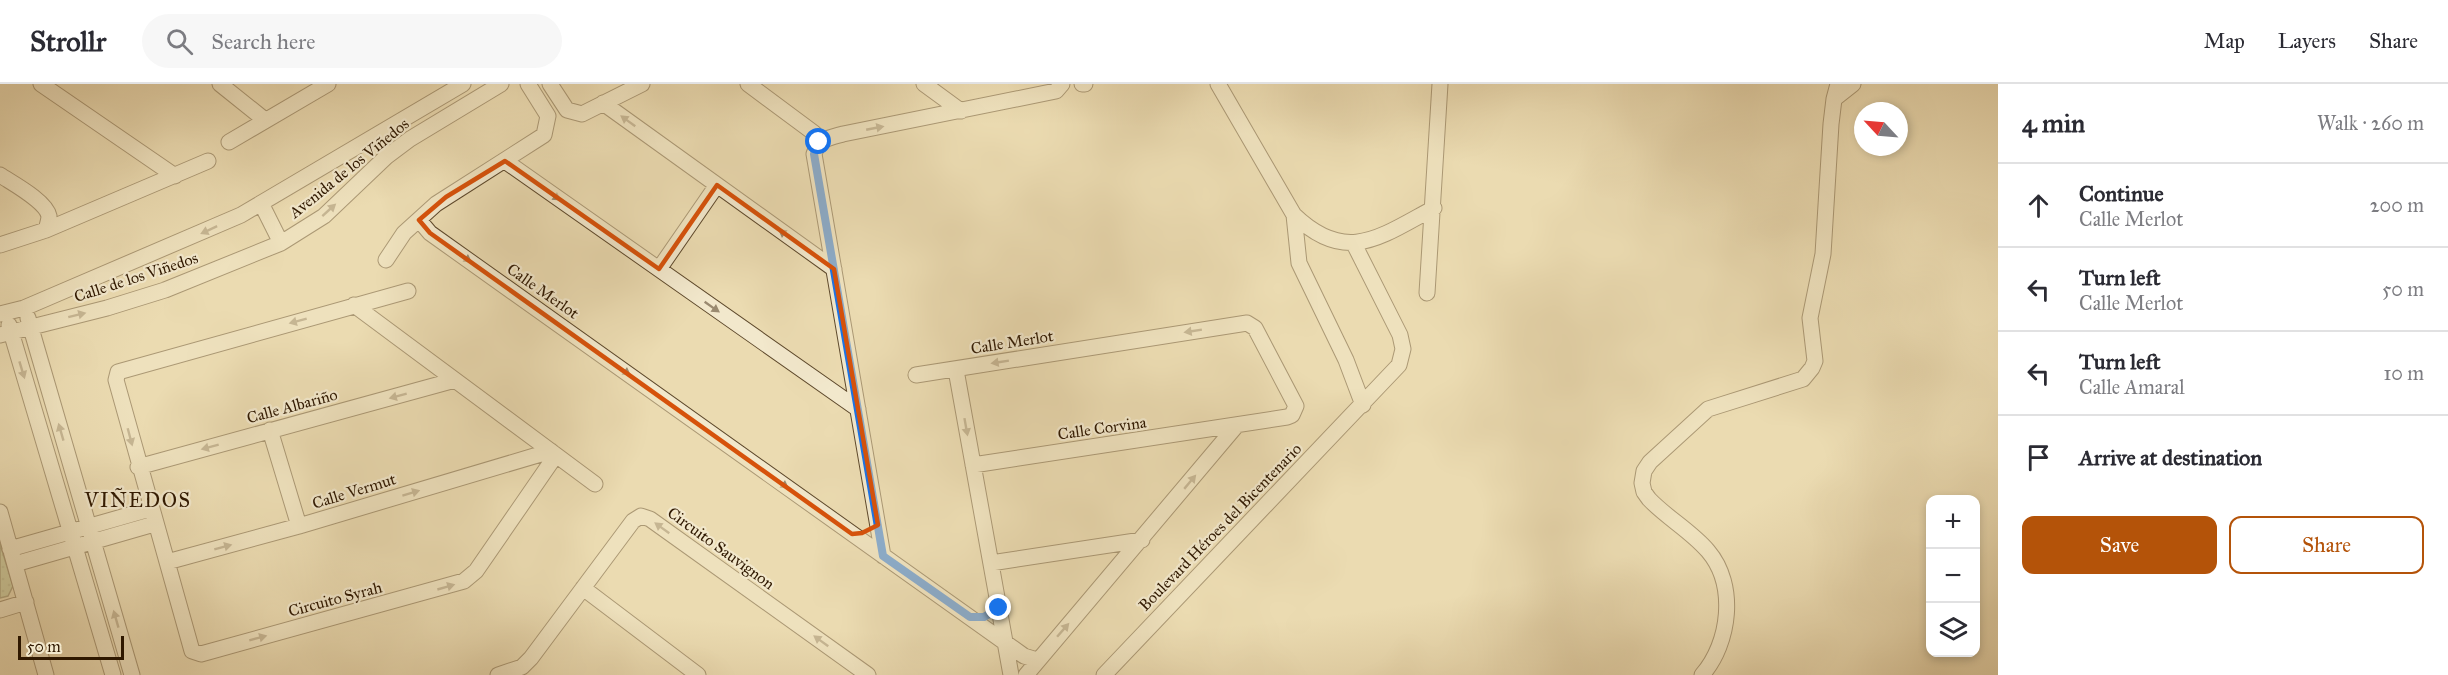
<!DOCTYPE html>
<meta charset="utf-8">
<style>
:root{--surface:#fff;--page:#f7f7f7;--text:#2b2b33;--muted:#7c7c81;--line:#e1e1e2;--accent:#b45309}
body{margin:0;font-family:"IM FELL Great Primer",serif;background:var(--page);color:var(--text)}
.controls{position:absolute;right:18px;bottom:18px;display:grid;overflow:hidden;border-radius:12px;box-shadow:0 3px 9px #0003}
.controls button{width:54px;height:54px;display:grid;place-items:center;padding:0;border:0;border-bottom:2px solid var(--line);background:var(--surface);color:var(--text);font:30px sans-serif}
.compass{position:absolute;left:1854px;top:18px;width:54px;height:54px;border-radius:50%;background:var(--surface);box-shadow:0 3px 9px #0003;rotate:296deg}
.scale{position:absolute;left:18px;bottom:15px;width:106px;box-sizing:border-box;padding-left:6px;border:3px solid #2f1800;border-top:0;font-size:16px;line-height:21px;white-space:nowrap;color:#2f1800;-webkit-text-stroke:4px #f2e8cc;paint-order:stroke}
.stop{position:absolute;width:18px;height:18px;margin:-14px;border:4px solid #1a73e8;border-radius:50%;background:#fff}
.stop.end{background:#1a73e8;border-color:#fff;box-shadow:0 2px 6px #0008}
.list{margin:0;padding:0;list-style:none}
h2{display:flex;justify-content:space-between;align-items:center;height:78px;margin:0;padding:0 24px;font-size:26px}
h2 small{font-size:20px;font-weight:400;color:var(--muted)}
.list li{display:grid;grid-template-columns:39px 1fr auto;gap:18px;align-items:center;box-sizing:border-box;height:84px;padding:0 24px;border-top:2px solid var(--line)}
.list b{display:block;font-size:22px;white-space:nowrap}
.list p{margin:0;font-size:20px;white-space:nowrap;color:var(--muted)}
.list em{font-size:20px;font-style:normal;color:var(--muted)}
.actions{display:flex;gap:12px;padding:18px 24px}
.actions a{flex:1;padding:14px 0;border:2px solid var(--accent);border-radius:12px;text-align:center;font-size:21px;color:var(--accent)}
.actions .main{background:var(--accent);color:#fff}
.icon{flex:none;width:33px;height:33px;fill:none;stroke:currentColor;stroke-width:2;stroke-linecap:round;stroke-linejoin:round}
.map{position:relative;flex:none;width:1998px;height:591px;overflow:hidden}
header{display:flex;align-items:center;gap:36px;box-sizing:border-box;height:84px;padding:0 30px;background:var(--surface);border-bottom:2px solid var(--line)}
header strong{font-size:28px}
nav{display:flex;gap:33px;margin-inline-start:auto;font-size:21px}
.search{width:420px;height:54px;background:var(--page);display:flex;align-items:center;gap:15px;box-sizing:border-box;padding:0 21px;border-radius:33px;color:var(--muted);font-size:22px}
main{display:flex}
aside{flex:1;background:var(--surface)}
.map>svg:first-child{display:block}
.grass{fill:url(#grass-dots);stroke:#726c47;stroke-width:1.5}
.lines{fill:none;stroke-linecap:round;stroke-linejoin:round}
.minor-casing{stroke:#5e492c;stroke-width:17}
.minor{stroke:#f2e8cc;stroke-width:15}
.oneway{fill:#9a8a70}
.route{stroke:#1a73e8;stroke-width:8}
.marked{fill:none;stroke:#d6520b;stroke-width:4.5;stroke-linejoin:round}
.labels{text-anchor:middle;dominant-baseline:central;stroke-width:4.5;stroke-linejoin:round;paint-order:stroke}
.street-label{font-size:16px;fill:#2f1800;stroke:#f2e8cc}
.quarter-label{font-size:20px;letter-spacing:1.5px;fill:#2f1800;stroke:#f2e8cc}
</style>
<header>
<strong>Strollr</strong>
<div class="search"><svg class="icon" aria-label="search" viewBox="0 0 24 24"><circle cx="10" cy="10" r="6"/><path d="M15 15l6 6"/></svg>Search here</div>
<nav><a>Map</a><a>Layers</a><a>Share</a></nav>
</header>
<main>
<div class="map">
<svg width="1998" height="591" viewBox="0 0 1998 591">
<defs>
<pattern id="grass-dots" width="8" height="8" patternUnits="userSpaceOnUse" patternTransform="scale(1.5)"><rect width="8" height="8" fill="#b4c18e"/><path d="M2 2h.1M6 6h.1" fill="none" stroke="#9ba579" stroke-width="1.8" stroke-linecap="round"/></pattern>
</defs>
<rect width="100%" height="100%" fill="#ebdbb1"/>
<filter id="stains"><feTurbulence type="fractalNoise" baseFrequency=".00333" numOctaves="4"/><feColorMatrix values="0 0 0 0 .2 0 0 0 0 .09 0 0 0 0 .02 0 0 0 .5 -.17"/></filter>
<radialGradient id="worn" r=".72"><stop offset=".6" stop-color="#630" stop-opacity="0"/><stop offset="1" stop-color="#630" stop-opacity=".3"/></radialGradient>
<path class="grass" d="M0,460L13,502L8,512L0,514Z"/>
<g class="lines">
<g class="minor-casing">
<path id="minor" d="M41,0L175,92
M220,0L265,36
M550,0L567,26L582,30L642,0
M748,0L814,49L819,59
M924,0L961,27
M1082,0H1085
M1218,0L1294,131C1346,181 1380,153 1434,124
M1834,15L1853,0
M603,19L834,185
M229,58L328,0
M505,77L858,325
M0,91C12,99 46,117 49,132C49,136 47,142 46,146
M261,119L281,159
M1294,131L1299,179L1346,276L1363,321
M419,136L430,149L1024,572L1037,576
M0,161L46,146L208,77
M386,176L404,149L436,120L544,51L548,32L528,0
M659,185L717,101
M408,207L118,288L116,296L192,567L201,570L464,497L476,487L556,371
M1427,209L1440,0
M354,221L595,400
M0,230L24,224L241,131L463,0
M28,234L132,591
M9,241L113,591
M0,251L107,224L165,206L281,159L324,132L386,73L410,55L501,0
M956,286L1011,591
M916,291L1247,239L1255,244L1296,322L1292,331L1287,333L973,381
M270,346L299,442
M138,383L455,296
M0,428L46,591
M10,465L150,425
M883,472L814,70C819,55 828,54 843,50L1056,7L1062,0
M167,478L299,442L551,367
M991,479L1142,456
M15,480L154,440
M583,504L698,591
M0,526L26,518
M498,591L522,583L531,574L633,437L641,432L650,435L868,591
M1026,591L1237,341
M1104,591L1399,281L1403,265L1400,251L1354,160
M1702,591C1730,559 1737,501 1708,467C1691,447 1667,434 1649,415L1644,408L1642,399L1644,387L1650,378L1708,325L1803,295L1812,284L1815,277L1810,234L1823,170L1831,40L1834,15L1838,0"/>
</g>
<use href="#minor" class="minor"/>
</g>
<defs><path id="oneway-solid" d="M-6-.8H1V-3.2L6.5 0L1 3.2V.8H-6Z" transform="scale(1.5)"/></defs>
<g class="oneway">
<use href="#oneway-solid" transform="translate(628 37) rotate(-144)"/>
<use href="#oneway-solid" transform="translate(875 44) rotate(-11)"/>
<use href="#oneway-solid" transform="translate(553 111) rotate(35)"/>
<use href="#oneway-solid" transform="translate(329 126) rotate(-42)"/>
<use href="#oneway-solid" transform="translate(209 146) rotate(155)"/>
<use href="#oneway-solid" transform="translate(786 151) rotate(-144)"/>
<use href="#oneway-solid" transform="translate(464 173) rotate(35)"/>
<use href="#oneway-solid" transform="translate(712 223) rotate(35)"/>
<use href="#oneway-solid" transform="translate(77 231) rotate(-14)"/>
<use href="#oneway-solid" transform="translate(298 237) rotate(165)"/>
<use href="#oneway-solid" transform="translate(1193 247) rotate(171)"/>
<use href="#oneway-solid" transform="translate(1000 278) rotate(171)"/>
<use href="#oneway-solid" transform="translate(22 286) rotate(73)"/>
<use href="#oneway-solid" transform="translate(623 286) rotate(35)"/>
<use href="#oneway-solid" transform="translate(398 312) rotate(165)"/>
<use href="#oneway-solid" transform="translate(966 343) rotate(80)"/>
<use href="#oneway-solid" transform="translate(61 348) rotate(-106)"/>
<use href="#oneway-solid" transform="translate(130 353) rotate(75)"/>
<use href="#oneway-solid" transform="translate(210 363) rotate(165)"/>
<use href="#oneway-solid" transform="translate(1190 398) rotate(-50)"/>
<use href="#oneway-solid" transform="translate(781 399) rotate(35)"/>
<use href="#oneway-solid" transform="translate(411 409) rotate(-17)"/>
<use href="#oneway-solid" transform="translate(662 444) rotate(-144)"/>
<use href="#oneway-solid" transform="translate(223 463) rotate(-15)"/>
<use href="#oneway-solid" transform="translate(446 503) rotate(-16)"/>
<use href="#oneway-solid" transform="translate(116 535) rotate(-106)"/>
<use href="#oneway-solid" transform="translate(1063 546) rotate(-49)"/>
<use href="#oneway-solid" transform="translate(258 554) rotate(-15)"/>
<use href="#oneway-solid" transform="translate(821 557) rotate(-144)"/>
</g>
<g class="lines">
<path class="route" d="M819,58L814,70L883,472L970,533H984L999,524"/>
</g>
<path d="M0 0H1998V591H0ZM505,77L659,185L717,101L834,185L878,441L862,449L852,450L430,149L419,136L446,113Z" fill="#ebdbb1" fill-opacity=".55" fill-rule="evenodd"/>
<path class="marked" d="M505,77L659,185L717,101L834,185L878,441L862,449L852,450L430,149L419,136L446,113Z"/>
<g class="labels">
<g class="street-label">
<text transform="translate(349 84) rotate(-39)">Avenida de los Viñedos</text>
<text transform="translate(136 193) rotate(-18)">Calle de los Viñedos</text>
<text transform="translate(543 207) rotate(35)">Calle Merlot</text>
<text transform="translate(1012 258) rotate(-9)">Calle Merlot</text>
<text transform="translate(292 322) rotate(-15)">Calle Albariño</text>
<text transform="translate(1102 344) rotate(-8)">Calle Corvina</text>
<text transform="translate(354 407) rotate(-17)">Calle Vermut</text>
<text transform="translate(1220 443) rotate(-46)">Boulevard Héroes del Bicentenario</text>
<text transform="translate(721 464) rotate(36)">Circuito Sauvignon</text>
<text transform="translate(335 515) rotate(-15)">Circuito Syrah</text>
</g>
<g class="quarter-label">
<text x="138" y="416">VIÑEDOS</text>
</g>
</g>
<rect width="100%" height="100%" filter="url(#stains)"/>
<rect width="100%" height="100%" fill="url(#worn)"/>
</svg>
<div class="controls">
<button>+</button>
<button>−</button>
<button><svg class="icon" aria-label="layers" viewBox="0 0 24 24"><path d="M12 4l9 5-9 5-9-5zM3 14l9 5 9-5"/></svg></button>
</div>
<svg class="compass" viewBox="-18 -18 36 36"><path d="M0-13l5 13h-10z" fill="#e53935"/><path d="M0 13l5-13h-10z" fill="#7c7c81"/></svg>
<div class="scale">50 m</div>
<div class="stop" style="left:819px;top:58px"></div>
<div class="stop end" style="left:999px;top:524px"></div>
</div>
<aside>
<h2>4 min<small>Walk · 260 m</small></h2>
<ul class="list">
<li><svg class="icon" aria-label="ahead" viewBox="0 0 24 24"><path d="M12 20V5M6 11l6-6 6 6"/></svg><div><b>Continue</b><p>Calle Merlot</p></div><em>200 m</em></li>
<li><svg class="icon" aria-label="left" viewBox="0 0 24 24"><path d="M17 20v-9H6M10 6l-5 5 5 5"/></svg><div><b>Turn left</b><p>Calle Merlot</p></div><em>50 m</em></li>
<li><svg class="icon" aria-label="left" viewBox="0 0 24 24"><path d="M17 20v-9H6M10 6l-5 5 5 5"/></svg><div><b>Turn left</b><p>Calle Amaral</p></div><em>10 m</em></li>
<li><svg class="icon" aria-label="arrive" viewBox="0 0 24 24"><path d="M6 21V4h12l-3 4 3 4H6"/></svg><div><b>Arrive at destination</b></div></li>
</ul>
<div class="actions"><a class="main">Save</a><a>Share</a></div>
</aside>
</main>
